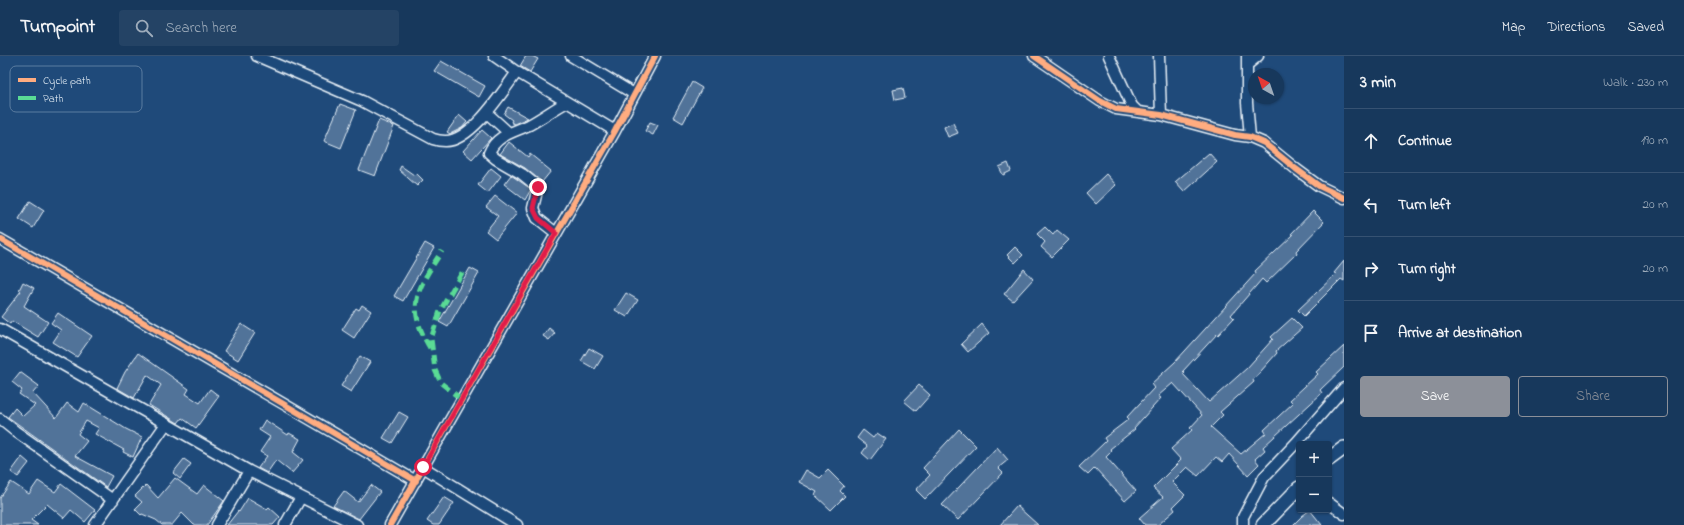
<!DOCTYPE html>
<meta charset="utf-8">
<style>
:root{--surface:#17385c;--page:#244365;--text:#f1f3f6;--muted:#9eacbb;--line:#365272;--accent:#8c9099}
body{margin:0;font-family:"Indie Flower",sans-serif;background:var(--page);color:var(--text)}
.controls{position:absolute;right:12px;bottom:12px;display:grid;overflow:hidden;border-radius:4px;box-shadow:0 1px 3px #0004}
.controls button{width:36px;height:36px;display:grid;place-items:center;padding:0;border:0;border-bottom:1px solid var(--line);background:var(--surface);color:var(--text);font:20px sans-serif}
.compass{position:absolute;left:1248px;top:12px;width:36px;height:36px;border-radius:50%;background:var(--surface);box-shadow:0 1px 3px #0004;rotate:320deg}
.stop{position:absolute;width:12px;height:12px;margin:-9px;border:3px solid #e11d48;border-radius:50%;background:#fff}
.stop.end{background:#e11d48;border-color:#fff;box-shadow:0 1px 4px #0008}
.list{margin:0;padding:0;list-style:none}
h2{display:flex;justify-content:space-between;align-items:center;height:52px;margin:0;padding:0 16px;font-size:17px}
h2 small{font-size:13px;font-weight:400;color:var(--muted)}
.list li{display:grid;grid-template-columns:26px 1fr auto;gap:12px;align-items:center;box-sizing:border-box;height:64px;padding:0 16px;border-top:1px solid var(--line)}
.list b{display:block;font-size:15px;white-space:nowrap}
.list em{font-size:13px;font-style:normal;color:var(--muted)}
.actions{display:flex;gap:8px;padding:12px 16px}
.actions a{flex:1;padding:9px 0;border:1px solid var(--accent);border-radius:4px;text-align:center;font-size:14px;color:var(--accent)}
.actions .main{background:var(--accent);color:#fff}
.icon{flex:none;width:22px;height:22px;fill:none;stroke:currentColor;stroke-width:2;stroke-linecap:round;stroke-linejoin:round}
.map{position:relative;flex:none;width:1344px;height:469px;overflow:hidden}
header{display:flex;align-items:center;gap:24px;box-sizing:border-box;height:56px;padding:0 20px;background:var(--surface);border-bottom:1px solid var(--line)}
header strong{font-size:19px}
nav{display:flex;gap:22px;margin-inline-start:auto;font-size:14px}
.search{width:280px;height:36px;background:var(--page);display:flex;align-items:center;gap:10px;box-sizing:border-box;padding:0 14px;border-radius:4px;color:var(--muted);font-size:15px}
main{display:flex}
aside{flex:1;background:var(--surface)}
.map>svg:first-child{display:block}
.building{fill:#517399;stroke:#e8f1f8}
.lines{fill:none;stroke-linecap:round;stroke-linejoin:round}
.minor-casing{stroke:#e8f1f8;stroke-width:13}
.major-casing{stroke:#e8f1f8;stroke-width:16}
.minor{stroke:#1f4a7a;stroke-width:10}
.major{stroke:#1f4a7a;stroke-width:13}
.quiet{stroke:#5adb95;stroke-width:5;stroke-dasharray:10 5;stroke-linecap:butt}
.cycleway-casing{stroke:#1f4a7a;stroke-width:8}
.cycleway{stroke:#ffac80;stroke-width:6}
.route{stroke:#e11d48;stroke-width:5}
.key{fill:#1f4a7a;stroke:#5b7ca0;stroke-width:1}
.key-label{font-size:11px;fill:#e8f1f8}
</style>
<header>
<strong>Turnpoint</strong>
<div class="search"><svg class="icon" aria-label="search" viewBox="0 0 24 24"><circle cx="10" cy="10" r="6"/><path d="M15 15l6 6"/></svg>Search here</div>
<nav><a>Map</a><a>Directions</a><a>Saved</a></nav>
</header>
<main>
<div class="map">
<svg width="1344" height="469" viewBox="0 0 1344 469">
<rect width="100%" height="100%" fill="#1f4a7a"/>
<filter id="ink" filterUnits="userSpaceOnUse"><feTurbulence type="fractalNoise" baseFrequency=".025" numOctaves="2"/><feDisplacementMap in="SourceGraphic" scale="8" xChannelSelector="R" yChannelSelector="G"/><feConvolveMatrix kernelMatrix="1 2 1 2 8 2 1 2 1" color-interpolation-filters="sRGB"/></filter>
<g filter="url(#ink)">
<path class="building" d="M526,0H532L538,3L530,16L520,10Z
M441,5L485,30L479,41L434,15Z
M692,26L702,32L683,67L673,61Z
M903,32L905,42L895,44L893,34Z
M340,48L356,54L341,92L324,85Z
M508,51L528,62L514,68L511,66L512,64L504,58Z
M459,59L467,66L462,72L450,78L447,76Z
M379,64L394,70L375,120L359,114Z
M650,66L658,69L653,79L645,75Z
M953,67L958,77L948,81L944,71Z
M482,74L491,82L472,103L463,95Z
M509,86L528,101L530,98L551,115L542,126L525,112L500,98Z
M1209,97L1217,106L1184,136L1175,126Z
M1008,107L1011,115L1003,119L999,111Z
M401,110L414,119L416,117L423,124L417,130L399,114Z
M491,112L501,120L488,137L478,129Z
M1106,118L1116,129L1096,148L1086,137Z
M511,119L531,133L525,144L504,128Z
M495,140L517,157L496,183L486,175L498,160L486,151Z
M30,145L44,154L33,172L19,163Z
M1313,155L1324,166L1296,195L1297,197L1266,227L1262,223L1231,259L1234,262L1218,279L1217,278L1183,315L1185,317L1183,318L1209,346L1247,312L1273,283L1271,281L1292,262L1302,272L1276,295L1277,297L1253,324L1254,326L1220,356L1223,359L1211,371L1241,398L1266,377L1264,374L1293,347L1290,344L1318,318L1316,316L1344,290V311L1320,334L1322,337L1263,391L1265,394L1255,403L1259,408L1248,419L1229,398L1222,406L1216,401L1198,420L1187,411L1172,426L1185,439L1173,451L1175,454L1158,469H1145L1139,462L1163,441L1153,432L1181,404L1171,393L1192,374L1190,372L1202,359L1173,327L1158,340L1161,342L1134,372L1135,373L1110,393L1112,395L1106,401L1136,435L1125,445L1095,412L1088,419L1079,411L1106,385L1104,382L1129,363L1127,361L1154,332L1151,328L1175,306L1256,217L1255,215L1293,179L1291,178Z
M1045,171L1053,179L1057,174L1069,184L1052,201L1041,191L1045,186L1037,178Z
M425,187L434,192L403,245L394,240Z
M1015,191L1023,199L1015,207L1007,199Z
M1344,205V225L1341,223L1304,260L1298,254L1336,218L1334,217Z
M470,212L479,217L448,271L439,266Z
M1024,213L1033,223L1013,245L1004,238Z
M23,226L34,232L24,250L48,266L38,281L12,265L10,268L1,261L21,235L19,234Z
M626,237L638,244L627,261L615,254Z
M362,249L371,255L354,282L342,274L356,252L359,254Z
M58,257L92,280L77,301L53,286L61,274L51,267Z
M241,268L255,277L238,304L224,295Z
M982,268L989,277L968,296L961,288Z
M549,272L555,277L549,284L543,280Z
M589,292L603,300L595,313L581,305Z
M138,297L189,333L186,338L200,347L210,333L219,340L196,372L182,362L178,367L149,349L161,329L147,319L134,342L117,332L125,316Z
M360,300L370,306L351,336L341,330Z
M20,316L39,330L33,337L56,362L67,347L79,356L84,347L126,373L142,381L133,401L123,396L124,394L95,378L99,372L86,365L78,378L87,385L75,400L112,420L106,431L8,361L15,352L23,360L35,349L19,338L22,334L12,326Z
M919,329L930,339L916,355L904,345Z
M399,356L408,361L392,387L383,382Z
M265,364L288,379L289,377L300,383L293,396L303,404L292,417L276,404L267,417L258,412L267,400L260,396L270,381L259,374Z
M959,373L976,390L925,443L916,434L930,419L923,412Z
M863,374L873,382L877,377L886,383L870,404L862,397L867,390L857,382Z
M997,391L1008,404L998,412L1003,417L958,464L942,449Z
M22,401L29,407L18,421L11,416Z
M184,403L191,408L180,423L173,417Z
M806,414L820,422L828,414L844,430L840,435L845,440L831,454L815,439L817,436L799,426Z
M175,422L197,438L204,429L224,445L207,469H194L182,457L172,469H162L156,464L142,458L141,459L135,453L142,446L135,440L146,429L158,442Z
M38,425L55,436L61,428L95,454L85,466L71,454L64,462L47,448L31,464L38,469H0V442L11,426L29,438Z
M371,429L380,436L359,463L333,450L344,435L358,446Z
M444,441L454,447L439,469H433L427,465Z
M248,442L267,453L269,451L280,461L273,469H227L238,455L239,456Z
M1017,450L1038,469H1000Z
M1310,454L1322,469H1293L1302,460Z"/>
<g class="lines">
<g class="minor-casing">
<path id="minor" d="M257,0L362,45L433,83C436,84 441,85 445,85C471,86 503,35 517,16
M494,0L517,16L615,75
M571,0L634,38
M1034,0L1100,45L1116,53L1161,59L1235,79L1250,81L1264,87L1296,113L1319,130L1344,142
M1109,0L1132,50L1138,56
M1159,0L1161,59
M1247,0V47L1250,81
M1247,9L1258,0
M487,57L509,77
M556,177L537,162L533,152L538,131L522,118L496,103L489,97C496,79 514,76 529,69C542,62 554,53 567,46
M0,183L416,425
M0,273L249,415L357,469
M0,363L15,375L113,444
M423,411L517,469
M1329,447L1344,458
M95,469L166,368
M217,469L249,415
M285,469L301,441
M390,469L615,75L655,0
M1243,469V461L1264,421L1296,387L1344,332"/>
</g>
<g class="major-casing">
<path id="major" d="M1329,403L1344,392
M1263,469L1299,432"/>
</g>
<use href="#minor" class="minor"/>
<use href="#major" class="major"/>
<path class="quiet" d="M430,292C405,250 417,233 442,195
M461,343L441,327L435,314L431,283L440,255L463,215"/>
<g class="cycleway-casing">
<path id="cycleway" d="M1034,0L1100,45L1116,53L1161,59L1235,79L1250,81L1264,87L1296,113L1319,130L1344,142
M0,183L416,425
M390,469L615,75L655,0"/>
</g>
<use href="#cycleway" class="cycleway"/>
</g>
</g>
<g class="lines" filter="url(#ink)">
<path class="route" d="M423,411L556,177L538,162L533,152L538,131"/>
</g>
<rect x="10" y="10" width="132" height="46" rx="6" class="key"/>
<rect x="18" y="22" width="18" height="4" fill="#ffac80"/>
<rect x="18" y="40" width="18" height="4" fill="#5adb95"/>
<g class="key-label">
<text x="43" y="28">Cycle path</text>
<text x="43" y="46">Path</text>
</g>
</svg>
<div class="controls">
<button>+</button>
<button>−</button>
</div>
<svg class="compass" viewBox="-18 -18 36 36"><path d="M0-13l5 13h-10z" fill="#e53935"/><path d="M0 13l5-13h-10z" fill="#9eacbb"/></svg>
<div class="stop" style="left:423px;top:411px"></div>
<div class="stop end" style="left:538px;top:131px"></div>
</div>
<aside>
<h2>3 min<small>Walk · 230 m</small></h2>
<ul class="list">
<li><svg class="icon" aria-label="ahead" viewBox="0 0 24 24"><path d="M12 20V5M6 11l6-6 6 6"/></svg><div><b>Continue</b></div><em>190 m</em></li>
<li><svg class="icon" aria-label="left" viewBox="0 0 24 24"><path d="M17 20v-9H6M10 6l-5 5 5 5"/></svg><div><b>Turn left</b></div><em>20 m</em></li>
<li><svg class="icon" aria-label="right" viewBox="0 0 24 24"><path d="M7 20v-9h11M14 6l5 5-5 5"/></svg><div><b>Turn right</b></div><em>20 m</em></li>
<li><svg class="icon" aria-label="arrive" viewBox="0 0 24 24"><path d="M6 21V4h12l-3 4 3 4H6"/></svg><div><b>Arrive at destination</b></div></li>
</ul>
<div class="actions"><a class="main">Save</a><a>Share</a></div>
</aside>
</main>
